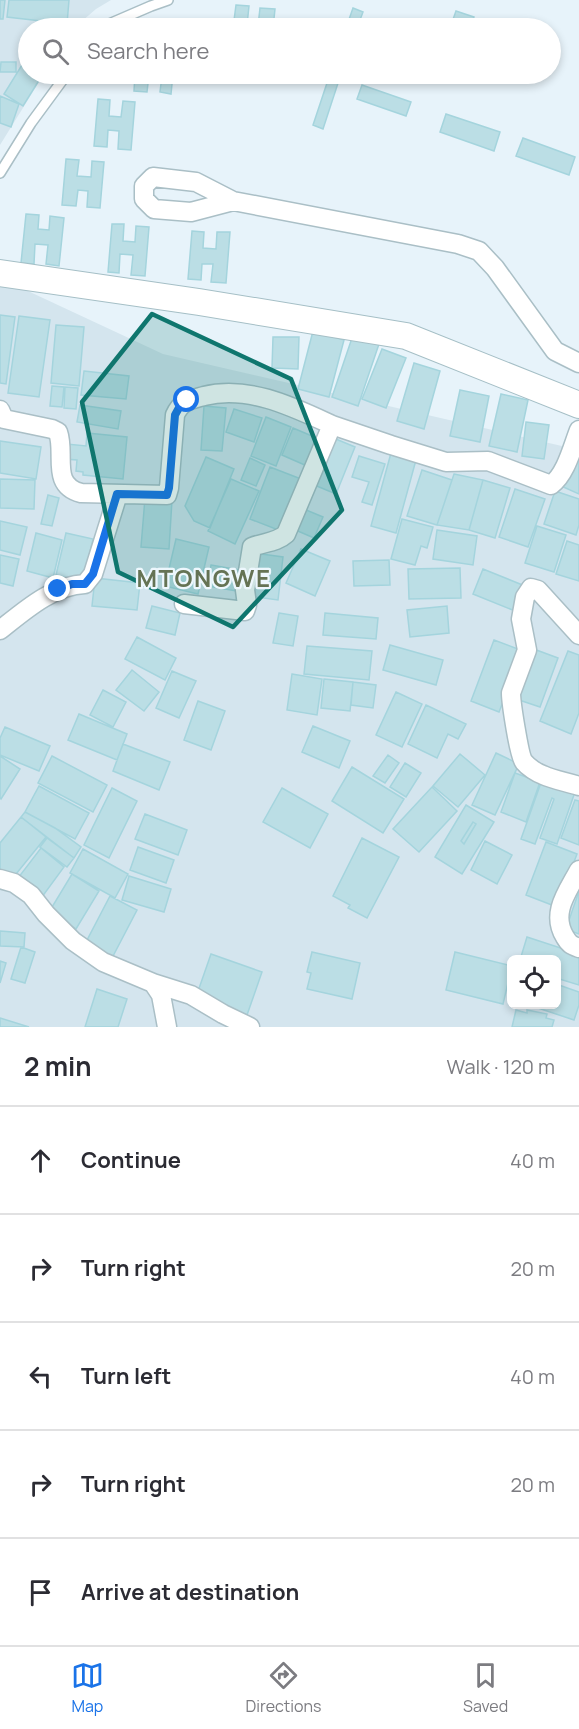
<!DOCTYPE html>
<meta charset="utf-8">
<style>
:root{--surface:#fff;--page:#f2f2f3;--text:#2b2b33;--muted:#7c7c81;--line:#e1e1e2;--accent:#1a73e8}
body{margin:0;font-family:Manrope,sans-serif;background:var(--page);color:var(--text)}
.controls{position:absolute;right:18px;bottom:18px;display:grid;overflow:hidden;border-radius:9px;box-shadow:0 3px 9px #0003}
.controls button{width:54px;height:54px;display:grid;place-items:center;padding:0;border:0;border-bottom:2px solid var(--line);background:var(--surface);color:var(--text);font:30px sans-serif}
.stop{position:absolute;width:18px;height:18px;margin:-14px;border:4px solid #1a73e8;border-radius:50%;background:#fff}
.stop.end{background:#1a73e8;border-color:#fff;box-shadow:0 2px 6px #0008}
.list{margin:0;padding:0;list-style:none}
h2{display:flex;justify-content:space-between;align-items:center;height:78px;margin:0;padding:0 24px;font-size:26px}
h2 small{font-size:20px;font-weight:400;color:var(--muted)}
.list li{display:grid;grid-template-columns:39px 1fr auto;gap:18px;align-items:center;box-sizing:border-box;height:108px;padding:0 24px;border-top:2px solid var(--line)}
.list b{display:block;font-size:22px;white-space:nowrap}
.list em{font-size:20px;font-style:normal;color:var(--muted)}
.icon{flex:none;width:33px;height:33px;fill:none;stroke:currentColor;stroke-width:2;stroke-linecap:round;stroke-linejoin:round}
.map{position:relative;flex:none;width:579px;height:1027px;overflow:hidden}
.search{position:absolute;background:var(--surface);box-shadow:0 3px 9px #0003;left:18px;right:18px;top:18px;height:66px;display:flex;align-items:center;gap:15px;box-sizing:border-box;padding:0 21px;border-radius:33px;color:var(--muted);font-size:22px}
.sheet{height:618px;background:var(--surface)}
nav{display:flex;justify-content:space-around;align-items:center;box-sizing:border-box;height:84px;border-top:2px solid var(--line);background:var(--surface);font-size:16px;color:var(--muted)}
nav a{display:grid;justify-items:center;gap:3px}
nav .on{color:var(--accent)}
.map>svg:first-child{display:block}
.residential{fill:#d4e5ee;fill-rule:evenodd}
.building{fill:#bbdee5;stroke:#a4d4dd;stroke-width:1.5;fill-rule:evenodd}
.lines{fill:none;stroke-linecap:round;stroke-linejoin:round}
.lane-casing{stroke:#aabfc6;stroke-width:12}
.street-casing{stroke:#aabfc6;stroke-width:21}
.secondary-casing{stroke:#a5bfc6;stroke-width:28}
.lane{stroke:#fff;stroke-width:9}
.street{stroke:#fff;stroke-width:18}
.secondary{stroke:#fff;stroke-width:26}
.route{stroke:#1a73e8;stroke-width:8}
.marked{fill:#0f766e;fill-opacity:0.2;stroke:#0f766e;stroke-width:4.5;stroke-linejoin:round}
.labels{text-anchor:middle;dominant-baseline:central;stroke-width:4.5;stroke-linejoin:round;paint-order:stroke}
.district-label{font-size:24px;font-weight:bold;letter-spacing:1.5px;fill:#657354;stroke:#edf7fd}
</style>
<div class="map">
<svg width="579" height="1027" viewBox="0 0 579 1027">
<rect width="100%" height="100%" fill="#e7f3fa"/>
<path class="residential" d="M0,0H111L96,9L74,28H28V74H44L0,145Z
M0,278L163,354L579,450V1027H0ZM512,960H556V1005H512Z"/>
<path class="building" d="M0,0H5L3,19H0Z
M9,0H69L67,24L7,17Z
M236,5L249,6L247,25L258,26L260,8L275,9L273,28H233Z
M353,8L363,12L357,28H346Z
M456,11L474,17L470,28H450Z
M25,60L28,62V74H43L23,106L4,94Z
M1,62H16V72H0Z
M135,74H173L171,94L160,92L162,76L149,75L147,92L134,91Z
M330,74L340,77L323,129L313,125Z
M362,85L411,102L406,116L357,99Z
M0,96L19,104L11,127L0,123Z
M98,99L110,100L109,116L121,117L123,101L135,102L131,150L118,149L119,131L108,130L107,147L94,146Z
M446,114L500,132L494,151L440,132Z
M523,138L575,157L569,175L516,156Z
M66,159L79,160L77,176L91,177L92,161L104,162L100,208L87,207L88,191L78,190L76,206L62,205Z
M26,214L39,215L38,229L49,230L50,216L64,218L59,266L46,264L48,245L35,244L34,264L21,263Z
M112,224H124L123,241L135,242L136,226L149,227L145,276L131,275L133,255L120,254L119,273L108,272Z
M192,231L204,232L203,248L216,249L217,232H230L226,283L211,282L213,264H202L201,280L188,279Z
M0,315L15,317L6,384L0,383Z
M19,316L50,320L39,397L8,393Z
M56,325L84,327L79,386L51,383Z
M313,331L344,340L329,397L298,389Z
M353,335L379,344L358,406L332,397Z
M273,337H299L298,369L272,368Z
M382,349L406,358L386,408L362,399Z
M414,363L440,371L424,429L397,421Z
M84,371L129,376L126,399L81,395Z
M52,386L64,387L62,407L50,406Z
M65,387L78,388L76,409L64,408Z
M460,390L489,396L480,442L450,436Z
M501,394L528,400L517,452L489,446Z
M80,405L121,411L118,429L77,422Z
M204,406L226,408L222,451L201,450Z
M234,409L262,418L254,442L226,432Z
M266,417L291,427L276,466L251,456Z
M526,422L549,425L544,459L522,456Z
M293,428L319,439L307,466L282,455Z
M87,433L127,437L123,479L83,475V472L76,471L77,460L65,459L67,444L86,446Z
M331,437L355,447L336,494L312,484Z
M579,437V494L559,485Z
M0,441L41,447L36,479L0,473Z
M391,453L416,460L396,533L371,526Z
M359,456L385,464L372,505L362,502L369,482L352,477Z
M206,457L234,469L210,528L194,521L185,506Z
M250,458L265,465L256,486L241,480Z
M270,467L301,479L281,531L250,519Z
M422,470L452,480L437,525L407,516Z
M454,474L483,480L469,530L437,525Z
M0,479L35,480L34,509L0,508Z
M231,479L259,491L235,544L208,531Z
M483,480L510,488L495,538L469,530Z
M515,489L545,499L528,547L499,537Z
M555,491L579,499V525L576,535L544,524Z
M48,495L59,498L52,526L41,524Z
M145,498L172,500L169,549L141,547Z
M299,507L323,517L314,538L291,528Z
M402,519L433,527L427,548L421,546L415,565L391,559Z
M0,521L27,527L20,555L0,550Z
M537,526L566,535L554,572L525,563Z
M437,530L477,536L473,565L433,559Z
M36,533L62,540L53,578L27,571Z
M66,533L93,539L83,582L56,575Z
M176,539L209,547L198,594L165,586Z
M567,541L579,545V581L556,574Z
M301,549L330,561L315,596L286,583Z
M254,553L283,557L278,600L249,596Z
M0,555L19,559L13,586L0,583Z
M389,560L390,585L354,586L353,561Z
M211,565L240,570L236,591L207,586Z
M460,568L461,598L409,599L408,569Z
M483,569L525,586L515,611L473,594Z
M95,578L140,583L137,610L92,606Z
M152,606L180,613L175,635L146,628Z
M447,606L449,633L410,637L407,610Z
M279,613L298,616L293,646L273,643Z
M325,613L378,618L376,639L323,635Z
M137,637L176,658L165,680L125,659Z
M494,640L523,651L499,712L471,701Z
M390,645L443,660L436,685L383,670Z
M307,646L372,651L369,680L304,674Z
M531,648L558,658L540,707L513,698Z
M568,651L579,655V713L571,734L540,721Z
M132,670L159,692L144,711L116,690Z
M172,671L196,681L179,718L156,708Z
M292,674L322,679L317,715L287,710Z
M324,679L353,682L350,711L321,708Z
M353,682L376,685L373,708L351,705Z
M103,690L126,702L113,727L90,715Z
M396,692L422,704L402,747L376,735Z
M198,701L225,711L211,750L184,740Z
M426,705L466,724L458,739L448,734L437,758L408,744Z
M79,714L127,734L117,760L68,740Z
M313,726L350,741L339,768L302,752Z
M5,727L50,746L39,771L0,755V738Z
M123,744L170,762L159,790L113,771Z
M496,753L519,764L495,815L472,805Z
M460,754L485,775L458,807L433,786Z
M388,755L399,763L385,783L373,776Z
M0,756L20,769L1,799L0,798Z
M52,756L107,785L93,812L38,783Z
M405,763L421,773L406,797L390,787Z
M352,767L404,799L383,833L332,801Z
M515,773L540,782L526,822L501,812Z
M543,777L576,789L557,844L540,838L554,799L552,798L535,844L521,839Z
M39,786L89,813L75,839L25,812Z
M432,787L457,811L419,852L393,829Z
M112,788L137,801L109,858L84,845Z
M282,788L328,814L310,848L263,822Z
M575,800L579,801V845L561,838Z
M466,805L494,822L462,874L435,857ZM473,822L476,824L464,844L461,841Z
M25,812L55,828L81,847L74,858L21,817Z
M145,814L187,830L178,855L135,839Z
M21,817L46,837L12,879L0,869V843Z
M473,822L476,824L464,844L461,841Z
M47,838L74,858L67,867L40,847Z
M362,838L399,857L367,918L348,908L350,905L333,896Z
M485,841L512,855L497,884L471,870Z
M546,842L577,854L557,907L526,895Z
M138,847L174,860L166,883L130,870Z
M41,848L64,867L42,897L18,878Z
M83,849L128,874L115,898L70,873Z
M72,874L99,891L76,929L49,912Z
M129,876L171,889L164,912L122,900Z
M579,891V934L566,929Z
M110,896L137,910L112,958L85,944Z
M0,931L25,933L24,947L0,946Z
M527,937L579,954V985L556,978V960H520Z
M21,947L35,952L25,983L11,979Z
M312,952L360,963L352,999L307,989L311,973L307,972Z
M455,952L512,966L503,1004L446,990Z
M211,954L262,972L247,1015L196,997Z
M0,961L6,963L0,983Z
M556,984L579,992V1005L574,1020L529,1005H556Z
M97,989L127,999L118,1027H85Z
M516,1010L527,1013V1010L547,1014L546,1018L554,1020L552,1027H512Z
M0,1018L29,1027H0Z"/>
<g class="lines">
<g class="lane-casing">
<path id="lane" d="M100,28L151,6L168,0
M0,173L31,123L67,74"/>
</g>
<g class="street-casing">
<path id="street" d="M233,201L191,212L154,209L144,199V186L153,177L196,182L233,201L458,244L479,251L495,268L555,351L579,363
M0,410L4,419L52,429L58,432C66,454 50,485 81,493L167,495L169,488L175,415C181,401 190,400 204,396C249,385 293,407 332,425
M184,604L245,611L247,605L245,590L252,547C264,542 276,543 286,534L332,425L391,445L446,462L488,461L551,485C566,474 572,448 579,430
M0,630C24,611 53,585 85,584L93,574L118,494
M579,635L538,590L531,588L525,597L521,619L527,650L511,693C511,702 519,756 524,762C528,767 537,773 543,775C554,780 567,782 579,786
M579,870C568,891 550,913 565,937C569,944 571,945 579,948
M0,879L14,883L31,895L46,914L73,941L103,962L153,983L161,995L167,1027
M153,983L191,995L223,1014L250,1027"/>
</g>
<g class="secondary-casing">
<path id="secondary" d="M0,273L199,302L406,336L579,405"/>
</g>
<use href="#lane" class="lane"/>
<use href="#street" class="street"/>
<use href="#secondary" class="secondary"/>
</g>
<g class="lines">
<path class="route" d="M58,589L72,584H85L93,574L117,494L167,495L169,488L175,415L180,406L187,400"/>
</g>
<path class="marked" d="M152,314L291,379L342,510L233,627L118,572L82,402Z"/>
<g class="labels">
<g class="district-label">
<text x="204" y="577">MTONGWE</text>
</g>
</g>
</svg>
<div class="controls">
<button><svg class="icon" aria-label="locate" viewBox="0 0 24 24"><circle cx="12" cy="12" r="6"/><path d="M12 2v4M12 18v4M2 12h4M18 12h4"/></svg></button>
</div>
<div class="stop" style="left:187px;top:400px"></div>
<div class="stop end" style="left:58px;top:589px"></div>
<div class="search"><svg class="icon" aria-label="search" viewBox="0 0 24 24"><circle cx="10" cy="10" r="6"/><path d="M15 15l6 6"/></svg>Search here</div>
</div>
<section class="sheet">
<h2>2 min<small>Walk · 120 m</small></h2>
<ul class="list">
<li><svg class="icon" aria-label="ahead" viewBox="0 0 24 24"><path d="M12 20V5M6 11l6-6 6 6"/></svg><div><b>Continue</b></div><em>40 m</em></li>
<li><svg class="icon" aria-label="right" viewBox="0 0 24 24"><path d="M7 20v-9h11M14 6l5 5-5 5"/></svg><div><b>Turn right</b></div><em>20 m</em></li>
<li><svg class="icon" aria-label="left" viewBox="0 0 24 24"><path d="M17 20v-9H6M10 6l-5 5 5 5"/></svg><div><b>Turn left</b></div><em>40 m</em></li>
<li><svg class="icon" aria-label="right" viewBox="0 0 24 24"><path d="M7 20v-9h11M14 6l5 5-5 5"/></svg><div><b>Turn right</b></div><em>20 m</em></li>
<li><svg class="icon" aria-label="arrive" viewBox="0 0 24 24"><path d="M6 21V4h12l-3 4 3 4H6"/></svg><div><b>Arrive at destination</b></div></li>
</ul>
</section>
<nav>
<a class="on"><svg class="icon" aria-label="map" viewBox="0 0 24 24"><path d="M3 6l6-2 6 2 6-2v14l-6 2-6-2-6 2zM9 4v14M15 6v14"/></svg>Map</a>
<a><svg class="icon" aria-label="directions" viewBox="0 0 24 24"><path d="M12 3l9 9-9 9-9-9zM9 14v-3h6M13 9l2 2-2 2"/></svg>Directions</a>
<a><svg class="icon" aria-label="saved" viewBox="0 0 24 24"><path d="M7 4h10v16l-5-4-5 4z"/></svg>Saved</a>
</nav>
